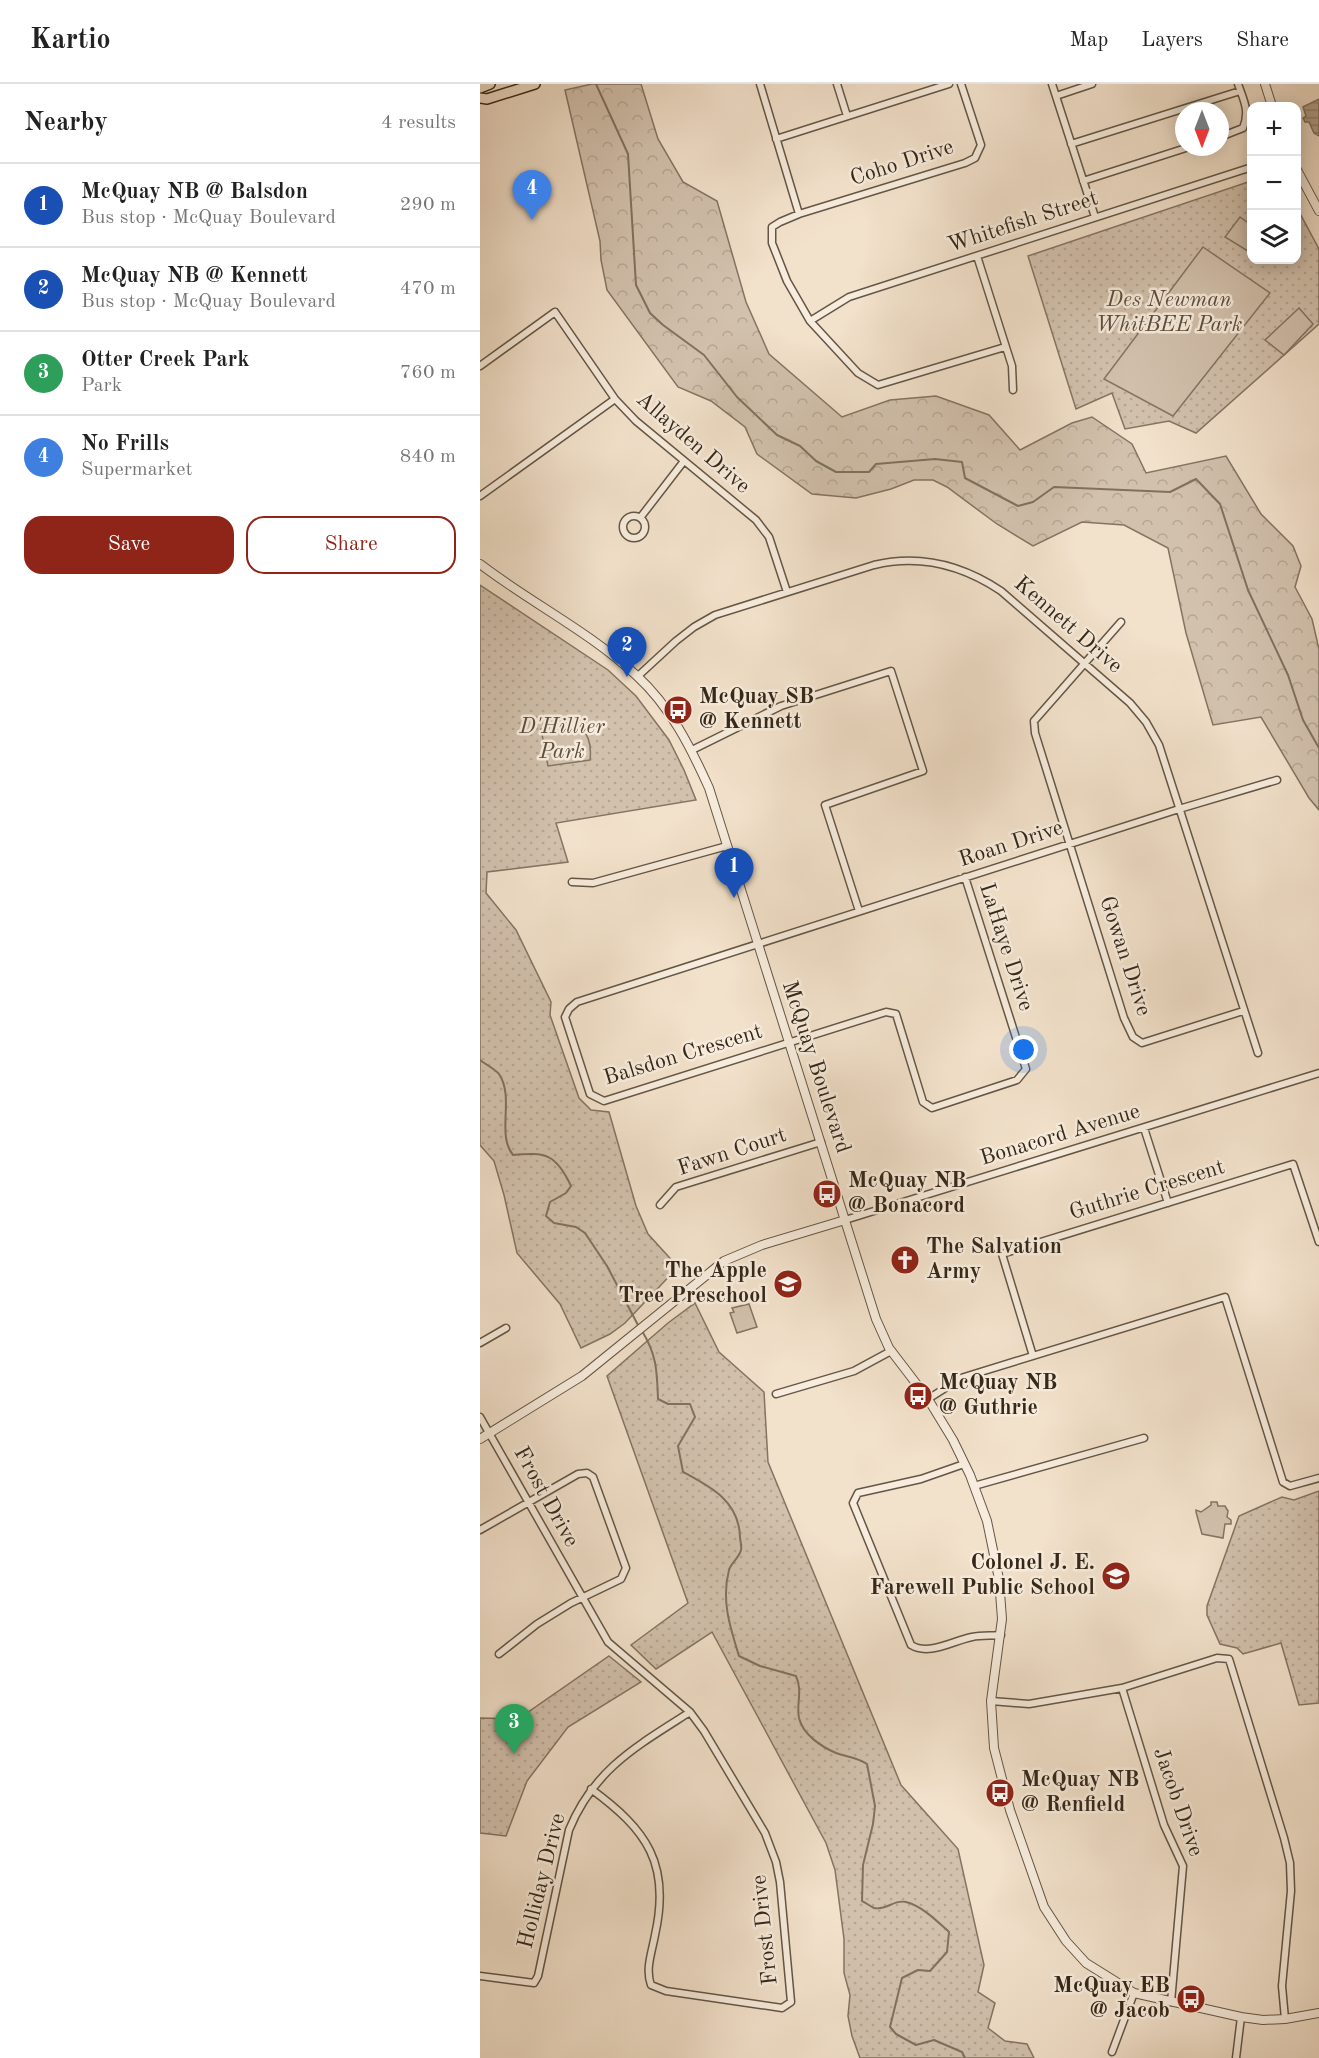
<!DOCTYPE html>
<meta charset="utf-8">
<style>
:root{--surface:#fff;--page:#f6f6f6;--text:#222;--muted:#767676;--line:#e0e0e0;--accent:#8f2418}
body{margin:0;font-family:"Old Standard TT",serif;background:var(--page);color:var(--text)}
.controls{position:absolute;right:18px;top:18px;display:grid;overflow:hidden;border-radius:12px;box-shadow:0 3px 15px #0003}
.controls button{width:54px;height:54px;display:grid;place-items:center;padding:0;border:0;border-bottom:2px solid var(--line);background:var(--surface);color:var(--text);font:30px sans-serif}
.compass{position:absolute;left:695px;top:18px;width:54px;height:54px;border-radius:50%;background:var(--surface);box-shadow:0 3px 15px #0003;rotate:180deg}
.you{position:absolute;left:544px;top:966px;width:21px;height:21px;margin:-15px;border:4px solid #fff;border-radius:50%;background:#1a73e8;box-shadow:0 0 0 9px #1a73e833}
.badge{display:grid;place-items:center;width:39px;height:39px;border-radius:50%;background:var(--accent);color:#fff;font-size:20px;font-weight:700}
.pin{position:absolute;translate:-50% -50px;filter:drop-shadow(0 2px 3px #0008)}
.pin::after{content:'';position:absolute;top:32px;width:21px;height:18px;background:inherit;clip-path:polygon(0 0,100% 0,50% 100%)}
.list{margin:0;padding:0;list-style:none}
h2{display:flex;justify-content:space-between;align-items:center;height:78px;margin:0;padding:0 24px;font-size:26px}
h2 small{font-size:20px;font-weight:400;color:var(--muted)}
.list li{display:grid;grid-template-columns:39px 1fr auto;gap:18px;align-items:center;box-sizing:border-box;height:84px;padding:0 24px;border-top:2px solid var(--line)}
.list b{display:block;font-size:22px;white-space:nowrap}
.list p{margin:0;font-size:20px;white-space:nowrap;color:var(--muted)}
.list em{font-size:20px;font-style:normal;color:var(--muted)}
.actions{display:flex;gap:12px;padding:18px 24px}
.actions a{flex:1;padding:14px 0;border:2px solid var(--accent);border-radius:18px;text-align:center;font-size:21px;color:var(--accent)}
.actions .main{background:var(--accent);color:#fff}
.icon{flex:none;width:33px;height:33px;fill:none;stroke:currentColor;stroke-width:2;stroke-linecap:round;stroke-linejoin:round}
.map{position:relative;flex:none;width:839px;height:1974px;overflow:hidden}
header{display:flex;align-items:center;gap:36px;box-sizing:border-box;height:84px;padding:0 30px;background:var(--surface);border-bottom:2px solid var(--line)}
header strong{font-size:28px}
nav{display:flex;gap:33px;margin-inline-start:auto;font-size:21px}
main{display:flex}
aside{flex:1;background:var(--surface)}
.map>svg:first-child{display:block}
.forest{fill:url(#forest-crowns);stroke:#847462;stroke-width:1.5}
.park{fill:url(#park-dots);stroke:#847462;stroke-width:1.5}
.pitch{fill:#d2c1ad;stroke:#847462;stroke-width:1.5}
.water{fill:url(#water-rules);stroke:#80715f;stroke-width:1.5}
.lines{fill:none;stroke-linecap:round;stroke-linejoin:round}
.stream{stroke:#80715f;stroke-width:2}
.minor-casing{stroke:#645645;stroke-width:9}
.tertiary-casing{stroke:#645645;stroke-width:10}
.primary-casing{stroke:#352718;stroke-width:12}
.minor{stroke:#f7ecdd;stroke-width:6}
.tertiary{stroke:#f7ecdd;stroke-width:8}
.primary{stroke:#f2e1cb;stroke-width:9}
.labels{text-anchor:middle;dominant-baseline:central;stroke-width:5;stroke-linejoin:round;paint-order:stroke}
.street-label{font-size:22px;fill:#352718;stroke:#f7ecdd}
.park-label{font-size:22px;font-style:italic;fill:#5c4e3d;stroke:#f7ecdd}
.poi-label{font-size:22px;font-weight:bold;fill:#352718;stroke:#f7ecdd;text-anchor:start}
</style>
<header>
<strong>Kartio</strong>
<nav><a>Map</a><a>Layers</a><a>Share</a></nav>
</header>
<main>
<aside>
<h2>Nearby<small>4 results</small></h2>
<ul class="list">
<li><span class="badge" style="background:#1a4fb4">1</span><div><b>McQuay NB @ Balsdon</b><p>Bus stop · McQuay Boulevard</p></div><em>290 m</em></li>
<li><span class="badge" style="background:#1a4fb4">2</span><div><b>McQuay NB @ Kennett</b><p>Bus stop · McQuay Boulevard</p></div><em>470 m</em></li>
<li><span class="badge" style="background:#2e9e5b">3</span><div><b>Otter Creek Park</b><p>Park</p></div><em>760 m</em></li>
<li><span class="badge" style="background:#3f7fe0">4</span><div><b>No Frills</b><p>Supermarket</p></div><em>840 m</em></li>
</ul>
<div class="actions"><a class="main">Save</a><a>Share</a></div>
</aside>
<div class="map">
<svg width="839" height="1974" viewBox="0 0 839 1974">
<defs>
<pattern id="forest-crowns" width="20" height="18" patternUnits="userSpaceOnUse" patternTransform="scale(1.5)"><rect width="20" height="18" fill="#d2c1ad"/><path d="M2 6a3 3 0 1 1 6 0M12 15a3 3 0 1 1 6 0" fill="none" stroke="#b5a694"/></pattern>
<pattern id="park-dots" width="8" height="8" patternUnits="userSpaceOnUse" patternTransform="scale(1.5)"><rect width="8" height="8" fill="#d2c1ad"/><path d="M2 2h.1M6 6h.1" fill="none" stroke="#b5a694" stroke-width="1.8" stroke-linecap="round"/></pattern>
<pattern id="water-rules" width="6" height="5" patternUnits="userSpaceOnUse" patternTransform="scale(1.5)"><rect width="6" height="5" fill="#b2a28e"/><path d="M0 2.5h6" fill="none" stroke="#928473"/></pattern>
</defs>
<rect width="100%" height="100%" fill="#f2e1cb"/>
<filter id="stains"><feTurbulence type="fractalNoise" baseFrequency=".00333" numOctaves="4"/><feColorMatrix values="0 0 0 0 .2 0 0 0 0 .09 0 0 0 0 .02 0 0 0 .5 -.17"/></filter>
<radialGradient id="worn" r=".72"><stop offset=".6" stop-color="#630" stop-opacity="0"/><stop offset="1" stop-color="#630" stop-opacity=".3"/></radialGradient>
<path class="forest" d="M112,0H161L178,55L203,98L237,117L266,218L289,270L362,333L410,316L456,312L509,331L540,366L592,339L612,333L652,360L666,389L746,372L781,430L813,462L821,482L815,503L832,535L839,565V726L829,714L781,633L733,641L706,549L688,464L644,441L602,438L553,462L517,440L467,403L453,396H434L411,405L376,414L332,410L277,370L265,343L231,317L198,303L127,206L121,176L120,157L85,6Z"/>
<path class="park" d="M771,97L772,176H816L817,124L839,165V240L716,349L689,337L645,345L632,309L596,325L548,172Z
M0,501L128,586L156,612L189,656L204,686L216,716L76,739L88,778L7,788L6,809L36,846L71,918L70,931L99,1014L111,1026L129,1028L156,1122L168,1150L198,1183L145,1239L130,1250L101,1264L80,1220L37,1169L24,1111L14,1077L0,1061Z
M215,1219L239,1268L284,1308L288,1378L421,1701L478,1765L504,1881L498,1908L515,1919L508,1944L525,1957L547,1960L554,1974H380L372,1952L368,1932L370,1911L364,1889V1855L355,1786L346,1759L232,1548L176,1585L151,1561L208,1519L127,1292L188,1239Z
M839,1407V1619L819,1621L801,1559L763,1570L757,1564L740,1560L727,1531V1522L759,1432L802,1413L814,1416Z
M129,1572L161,1598L88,1643L47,1697L26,1752L0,1749V1634L38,1635Z"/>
<path class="pitch" d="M760,133L771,141V169L745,153Z
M723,163L790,209L693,332L624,295Z
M819,224L833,240L804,271L785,256Z
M96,639C108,649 112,659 110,676L68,682L61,645L78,640Z
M269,1220L277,1243L257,1249L250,1229L254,1228L252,1224Z
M731,1418H737L738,1422H745L748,1427L747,1433L751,1436V1440H745L743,1454L722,1450L716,1428V1426L721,1428L731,1421Z"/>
<path class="water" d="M839,15V52L834,49L829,38H825L823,34L826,32L823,23Z"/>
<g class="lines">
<path class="stream" d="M116,0L148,70L156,201L170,229L183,241L224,271L257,313L297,351L320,362L336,377L356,388H389L396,380L455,375L482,378L485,394L538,422L553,418L574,403L690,408L716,395L740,420L768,506L808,591L823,636L839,664
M0,976C5,980 15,985 19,990C35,1014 16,1050 33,1071C66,1068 76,1070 91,1102L86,1109L70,1118L66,1132L74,1139L96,1143L105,1149L127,1182L159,1243
M162,1247C177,1271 177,1288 178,1315L188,1320H210L215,1333L198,1362L203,1388C231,1403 259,1417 260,1453C260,1456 262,1463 261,1466C259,1474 251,1479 249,1486C241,1516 250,1543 259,1572L280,1582L316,1592C323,1608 316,1619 319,1634C323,1651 342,1663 356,1669C367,1673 377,1673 387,1680L395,1722L393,1740L383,1781L382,1817C386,1819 390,1822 394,1824C406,1827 414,1815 426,1818C442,1822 457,1837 469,1848L467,1868L450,1887L438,1886L422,1894L410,1943L416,1950L436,1961L454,1956L482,1968L485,1974"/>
<g class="minor-casing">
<path id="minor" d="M280,0L319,130
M357,0L367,32
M481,0L501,61L495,74L485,79L319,130L300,138L292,143V159L307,197L330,237L378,289L398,301L525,263
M572,0L615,133
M576,12L612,0
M740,53L763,44C770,27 764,17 758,0
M296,55L469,0
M591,60L760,7
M603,97L709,63
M497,172L532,282L533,306
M330,237L369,213L772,83
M0,282L75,228L135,315L156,337L276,436L289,453L307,508
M0,412L135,315
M143 443a11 11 0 1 1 22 0a11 11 0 1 1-22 0Z
M160,434L204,377
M641,538L554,637L555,649L644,934L653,953L662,959L763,927
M158,592L196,557L214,543L235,531L394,481C440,470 482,481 521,507L650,619L666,638L679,661L778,969
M212,666L301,622L411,587L443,687L345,721L379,827
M485,793L546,985L537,996L452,1024L443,1018L416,930L406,928L124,1017L110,1010L85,933L89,925L97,918L699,725L797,696
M92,798L113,799L247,762
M664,1044L688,1119
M180,1121L196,1103L341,1058
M365,1136L839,989
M0,1259L26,1244
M553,1272L522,1170L813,1080L839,1158
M296,1310L374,1287L411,1267
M448,1315L481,1294L745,1213L803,1398L810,1402L839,1394
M0,1333L128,1558L210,1628L224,1647L285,1749L296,1778L300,1798L311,1918L302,1924L186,1907L171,1901C165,1885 172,1868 175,1851C191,1780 167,1746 111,1705
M484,1380L441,1395L378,1409L373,1419L431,1561C449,1572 472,1557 492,1553C501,1551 512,1552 521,1551
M494,1402L664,1354
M0,1446L98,1390L107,1389L113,1393L146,1484L141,1495L91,1519L57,1540L19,1570
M642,1604L684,1741L703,1782L691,1918
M511,1617L549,1620L642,1604L737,1574L749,1575L804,1754L810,1779L811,1807L802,1902L805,1935
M0,1892L54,1899L58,1892L89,1746C114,1685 157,1662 210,1628
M632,1968L654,1909
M756,1974L761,1933"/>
</g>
<g class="tertiary-casing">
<path id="tertiary" d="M785,0L792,22
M816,84L839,127
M0,480C51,519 110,548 157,592C190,622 211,664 229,704L396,1235L409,1264L448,1315L473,1356L490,1391L507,1437L519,1495L522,1535L511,1617L514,1664L530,1726L564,1823L586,1857L606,1879L654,1909L761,1933L783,1936L805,1935L839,1929
M0,1355L102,1292L244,1177L282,1161L365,1136"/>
</g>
<g class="primary-casing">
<path id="primary" d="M0,4L10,0
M0,14L7,15L55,0"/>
</g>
<use href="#minor" class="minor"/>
<use href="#tertiary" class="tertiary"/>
<use href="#primary" class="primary"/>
</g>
<defs>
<g id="bus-disc" transform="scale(1.5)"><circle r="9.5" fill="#8f2418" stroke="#f7ecdd"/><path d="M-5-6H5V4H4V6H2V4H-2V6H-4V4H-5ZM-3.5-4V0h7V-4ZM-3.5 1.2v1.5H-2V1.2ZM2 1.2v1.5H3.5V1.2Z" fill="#fff"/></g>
<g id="church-disc" transform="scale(1.5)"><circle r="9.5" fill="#8f2418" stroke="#f7ecdd"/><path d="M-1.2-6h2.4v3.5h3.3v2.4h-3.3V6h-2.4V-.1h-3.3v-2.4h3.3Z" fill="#fff"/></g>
<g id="school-disc" transform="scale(1.5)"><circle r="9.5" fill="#8f2418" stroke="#f7ecdd"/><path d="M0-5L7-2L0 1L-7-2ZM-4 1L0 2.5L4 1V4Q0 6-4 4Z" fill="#fff"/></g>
</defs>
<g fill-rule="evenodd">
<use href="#bus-disc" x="198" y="626"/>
<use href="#bus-disc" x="347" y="1110"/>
<use href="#church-disc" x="425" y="1176"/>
<use href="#school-disc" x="308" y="1200"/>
<use href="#bus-disc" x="438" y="1312"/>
<use href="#school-disc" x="636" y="1492"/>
<use href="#bus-disc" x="520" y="1709"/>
<use href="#bus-disc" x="711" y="1915"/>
</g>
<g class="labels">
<g class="street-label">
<text transform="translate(422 79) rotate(-18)">Coho Drive</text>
<text transform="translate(543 138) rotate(-18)">Whitefish Street</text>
<text transform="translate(213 359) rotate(41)">Allayden Drive</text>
<text transform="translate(588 541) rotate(41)">Kennett Drive</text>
<text transform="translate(531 760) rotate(-18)">Roan Drive</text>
<text transform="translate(526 863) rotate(72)">LaHaye Drive</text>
<text transform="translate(645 872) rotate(72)">Gowan Drive</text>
<text transform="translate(203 971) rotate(-17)">Balsdon Crescent</text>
<text transform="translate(336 983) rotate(72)">McQuay Boulevard</text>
<text transform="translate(580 1051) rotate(-17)">Bonacord Avenue</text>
<text transform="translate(252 1068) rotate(-18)">Fawn Court</text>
<text transform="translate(667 1106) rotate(-17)">Guthrie Crescent</text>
<text transform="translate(66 1413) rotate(61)">Frost Drive</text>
<text transform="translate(698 1718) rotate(71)">Jacob Drive</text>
<text transform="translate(62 1797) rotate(-76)">Holliday Drive</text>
<text transform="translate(285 1846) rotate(-96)">Frost Drive</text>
</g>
<g class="park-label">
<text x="689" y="216">Des Newman<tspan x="689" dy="25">WhitBEE Park</tspan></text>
<text x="82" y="643">D'Hillier<tspan x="82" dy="25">Park</tspan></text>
</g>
<g class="poi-label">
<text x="219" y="613">McQuay SB<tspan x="219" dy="25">@ Kennett</tspan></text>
<text x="368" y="1097">McQuay NB<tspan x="368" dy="25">@ Bonacord</tspan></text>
<text x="446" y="1163">The Salvation<tspan x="446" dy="25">Army</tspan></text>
<text x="287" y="1187" text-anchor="end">The Apple<tspan x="287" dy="25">Tree Preschool</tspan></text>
<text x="459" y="1299">McQuay NB<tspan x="459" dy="25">@ Guthrie</tspan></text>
<text x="615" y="1479" text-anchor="end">Colonel J. E.<tspan x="615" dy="25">Farewell Public School</tspan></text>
<text x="541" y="1696">McQuay NB<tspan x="541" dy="25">@ Renfield</tspan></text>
<text x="690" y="1902" text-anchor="end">McQuay EB<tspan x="690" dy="25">@ Jacob</tspan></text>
</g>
</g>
<rect width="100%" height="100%" filter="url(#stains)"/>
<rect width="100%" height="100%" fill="url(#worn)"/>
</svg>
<div class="controls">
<button>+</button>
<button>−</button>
<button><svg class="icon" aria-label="layers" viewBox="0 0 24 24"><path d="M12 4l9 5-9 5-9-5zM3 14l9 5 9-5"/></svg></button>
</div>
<svg class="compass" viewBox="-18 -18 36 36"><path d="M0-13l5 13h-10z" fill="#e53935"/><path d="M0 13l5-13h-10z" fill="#767676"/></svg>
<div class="you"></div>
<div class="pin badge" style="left:254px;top:814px;background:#1a4fb4">1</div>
<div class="pin badge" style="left:147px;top:593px;background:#1a4fb4">2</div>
<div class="pin badge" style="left:34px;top:1670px;background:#2e9e5b">3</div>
<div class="pin badge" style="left:52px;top:136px;background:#3f7fe0">4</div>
</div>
</main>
